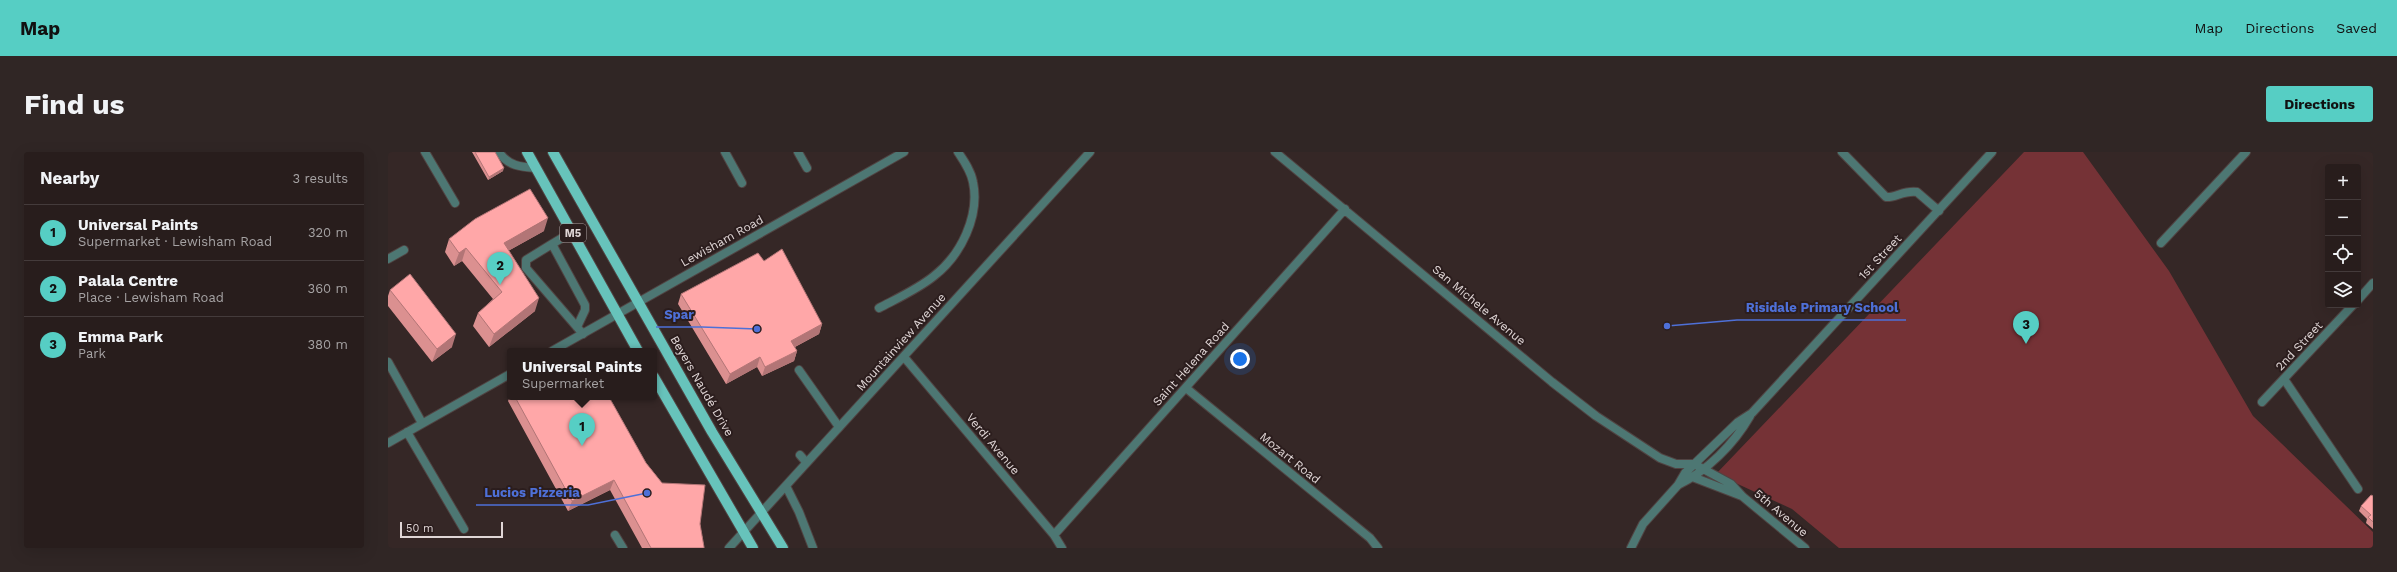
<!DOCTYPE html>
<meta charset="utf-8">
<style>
:root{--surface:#281d1c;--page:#302625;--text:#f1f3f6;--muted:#a5a2a3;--line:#443b3b;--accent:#56cec4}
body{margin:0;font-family:"Work Sans",sans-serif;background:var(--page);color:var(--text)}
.controls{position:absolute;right:12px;top:12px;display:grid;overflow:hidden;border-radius:4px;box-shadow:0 4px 16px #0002}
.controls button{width:36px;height:36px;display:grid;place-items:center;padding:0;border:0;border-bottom:1px solid var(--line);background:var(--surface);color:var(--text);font:20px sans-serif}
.scale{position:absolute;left:12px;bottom:10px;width:103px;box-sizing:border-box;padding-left:4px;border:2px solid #e0d6d6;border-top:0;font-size:11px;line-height:14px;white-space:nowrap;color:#e0d6d6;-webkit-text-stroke:3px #2b1d1d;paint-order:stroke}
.you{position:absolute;left:852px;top:207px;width:14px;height:14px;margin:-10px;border:3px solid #fff;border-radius:50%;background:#1a73e8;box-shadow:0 0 0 6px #1a73e833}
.badge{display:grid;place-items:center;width:26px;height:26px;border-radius:50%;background:var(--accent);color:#111;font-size:13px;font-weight:700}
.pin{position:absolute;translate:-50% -33px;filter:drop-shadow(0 1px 2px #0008)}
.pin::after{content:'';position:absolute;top:21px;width:14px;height:12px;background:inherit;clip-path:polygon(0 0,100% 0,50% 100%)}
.popup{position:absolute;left:119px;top:196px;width:150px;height:52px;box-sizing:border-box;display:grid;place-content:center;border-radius:4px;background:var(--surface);filter:drop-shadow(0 1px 3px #0005);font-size:13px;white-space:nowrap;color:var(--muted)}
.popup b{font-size:15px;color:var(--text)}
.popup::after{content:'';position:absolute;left:50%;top:100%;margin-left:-8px;border:8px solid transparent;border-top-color:var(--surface)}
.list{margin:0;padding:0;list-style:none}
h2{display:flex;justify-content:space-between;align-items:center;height:52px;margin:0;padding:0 16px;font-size:17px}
h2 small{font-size:13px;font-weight:400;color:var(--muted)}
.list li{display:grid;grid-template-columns:26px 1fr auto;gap:12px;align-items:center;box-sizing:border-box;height:56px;padding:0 16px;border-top:1px solid var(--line)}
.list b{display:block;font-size:15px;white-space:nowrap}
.list p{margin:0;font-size:13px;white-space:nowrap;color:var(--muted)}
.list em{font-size:13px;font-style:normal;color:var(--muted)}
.icon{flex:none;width:22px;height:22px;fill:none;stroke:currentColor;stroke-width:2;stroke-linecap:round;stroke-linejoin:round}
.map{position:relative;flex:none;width:1985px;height:396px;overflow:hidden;border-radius:4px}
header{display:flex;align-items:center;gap:24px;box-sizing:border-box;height:56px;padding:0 20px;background:var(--accent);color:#111}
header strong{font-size:19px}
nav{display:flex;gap:22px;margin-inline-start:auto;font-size:14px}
.intro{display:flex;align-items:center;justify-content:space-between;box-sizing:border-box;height:96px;padding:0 24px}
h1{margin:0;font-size:28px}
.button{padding:10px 18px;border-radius:4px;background:var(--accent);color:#111;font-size:14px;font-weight:700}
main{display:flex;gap:24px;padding:0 24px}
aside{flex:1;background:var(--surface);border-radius:4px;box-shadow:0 4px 16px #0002}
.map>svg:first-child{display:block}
.green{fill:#753236}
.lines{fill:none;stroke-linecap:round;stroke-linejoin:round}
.service-casing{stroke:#504342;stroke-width:10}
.minor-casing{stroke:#504342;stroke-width:10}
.primary-casing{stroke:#504342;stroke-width:12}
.service{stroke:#4d7773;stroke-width:8}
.minor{stroke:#4d7773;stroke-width:8}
.primary{stroke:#67c3bb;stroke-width:10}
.wall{fill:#db9090}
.shaded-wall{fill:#b27576}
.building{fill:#ffa7a8;stroke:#b27576}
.labels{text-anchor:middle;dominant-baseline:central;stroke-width:4;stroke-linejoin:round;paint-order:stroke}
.shield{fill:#2b1d1d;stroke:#aa9e9e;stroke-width:1}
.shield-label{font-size:11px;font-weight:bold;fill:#e0d6d6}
.street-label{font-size:12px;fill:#e0d6d6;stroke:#2b1d1d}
.leader{fill:none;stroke:#4e70d8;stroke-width:1.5}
.callout-dot{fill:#4e70d8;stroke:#2b1d1d;stroke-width:1.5}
.callout-label{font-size:13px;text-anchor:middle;font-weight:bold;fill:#4e70d8;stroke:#2b1d1d;stroke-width:4;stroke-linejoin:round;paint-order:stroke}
</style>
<header>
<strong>Map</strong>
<nav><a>Map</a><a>Directions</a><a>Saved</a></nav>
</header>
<div class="intro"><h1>Find us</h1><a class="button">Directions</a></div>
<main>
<aside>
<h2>Nearby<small>3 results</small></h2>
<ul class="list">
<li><span class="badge">1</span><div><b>Universal Paints</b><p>Supermarket · Lewisham Road</p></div><em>320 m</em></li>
<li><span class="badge">2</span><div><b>Palala Centre</b><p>Place · Lewisham Road</p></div><em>360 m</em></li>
<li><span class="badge">3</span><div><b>Emma Park</b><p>Park</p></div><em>380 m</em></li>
</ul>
</aside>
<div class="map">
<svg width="1985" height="396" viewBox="0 0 1985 396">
<rect width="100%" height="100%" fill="#352726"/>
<path class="green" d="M1636,0H1695L1781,119L1865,264L1985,380V396H1451L1404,357L1328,322Z"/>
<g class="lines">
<g class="service-casing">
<path id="service" d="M37,0L67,51
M111,0C120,14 133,15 148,16
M337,0L354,31
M410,0L419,16
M184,80L164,92L197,153V158L189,175
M164,92L138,108V116L195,182
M491,156C510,146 530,137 546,124C573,103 592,64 585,30C583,19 576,9 570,0
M0,210L34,271
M411,218L451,275
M1896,227L1970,337
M412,303L418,310
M227,383L235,396"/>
</g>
<g class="minor-casing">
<path id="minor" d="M887,0L1164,230L1208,264L1272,306L1288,312H1306L1343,332L1354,344L1417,396
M1454,0L1498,45C1507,46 1516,38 1529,40L1551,59
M1773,91L1858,0
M0,107L16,98
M1970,148L1985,131
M164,199L516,0
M516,205L666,383L674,396
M798,236L982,386L990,396
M1874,250L1965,153
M19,280L76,377
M0,291L122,222
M1302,324L1354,344
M1290,333C1319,319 1346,292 1362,264
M398,334L411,360L425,396
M666,383L957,57
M341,396L702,0
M1243,396L1255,372L1290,333L1297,321L1350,270L1364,261L1604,0"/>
</g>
<g class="primary-casing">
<path id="primary" d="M139,0L250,199
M165,0L324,280L395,396
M266,225L365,396"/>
</g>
<use href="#service" class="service"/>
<use href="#minor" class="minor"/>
<use href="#primary" class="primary"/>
</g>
<path class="wall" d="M84,0H107L115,19L100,28Z
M156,79L120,99L147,159L101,195L85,174L90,161L105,147L74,109L66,114L57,100L61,87Z
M376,109L434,172L431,182L407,195L409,199L406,209L374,224L369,215L338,232L290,152L293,142Z
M2,138L64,195L44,210L0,154V144Z
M122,244V245H221L258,311L274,331L312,372L316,395V396H254L222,338L180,359L120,249Z
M1985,344V377L1978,371L1979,367L1971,359L1973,354Z"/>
<path class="shaded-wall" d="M116,16L115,19L100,28L101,25Z
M160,66L156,79L111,104L116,91Z
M78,96L74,109L66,114L71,101Z
M151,146L147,159L101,195L106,182Z
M434,172L431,182L399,199L403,189Z
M68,182L64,195L44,210L49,197Z
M409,199L406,209L374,224L377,215Z
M372,205L369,215L338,232L342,222Z
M226,328L222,338L180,359L184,349Z"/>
<path class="building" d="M87,0H107L116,16L101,25Z
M142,37L160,66L116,91L151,146L106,182L90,161L114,140L78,96L71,101L61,87L87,67Z
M394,97L434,172L403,189L409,199L377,215L372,205L342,222L293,142L370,101L376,109Z
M22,122L68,182L49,197L2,138Z
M127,245H221L258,311L274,331L317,333L312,372L316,395V396H263L226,328L184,349Z
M1983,343L1985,344V370L1980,365L1983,363L1973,354Z"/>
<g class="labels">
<rect class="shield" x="172" y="72" width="26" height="18" rx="3"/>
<g class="shield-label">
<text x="185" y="81">M5</text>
</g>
<g class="street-label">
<text transform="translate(334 89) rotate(-29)">Lewisham Road</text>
<text transform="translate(1492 105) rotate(-47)">1st Street</text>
<text transform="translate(1091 153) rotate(40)">San Michele Avenue</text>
<text transform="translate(513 190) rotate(-48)">Mountainview Avenue</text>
<text transform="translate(1911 194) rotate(-47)">2nd Street</text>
<text transform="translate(803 212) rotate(-48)">Saint Helena Road</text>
<text transform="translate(314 234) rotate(60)">Beyers Naudé Drive</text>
<text transform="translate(605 292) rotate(50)">Verdi Avenue</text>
<text transform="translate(902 306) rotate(39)">Mozart Road</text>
<text transform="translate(1393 361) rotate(40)">5th Avenue</text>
</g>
</g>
<path class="leader" d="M1279 174L1349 168H1518M369 177L314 175H268M259 341L200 353H88"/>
<g class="callout-dot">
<circle cx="1279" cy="174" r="4"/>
<circle cx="369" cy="177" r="4"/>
<circle cx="259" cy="341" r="4"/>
</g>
<g class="callout-label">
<text x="1434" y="160">Risidale Primary School</text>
<text x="291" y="167">Spar</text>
<text x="144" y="345">Lucios Pizzeria</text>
</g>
</svg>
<div class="controls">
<button>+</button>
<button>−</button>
<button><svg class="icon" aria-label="locate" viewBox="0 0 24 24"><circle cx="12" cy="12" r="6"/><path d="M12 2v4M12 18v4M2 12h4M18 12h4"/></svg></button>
<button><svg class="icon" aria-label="layers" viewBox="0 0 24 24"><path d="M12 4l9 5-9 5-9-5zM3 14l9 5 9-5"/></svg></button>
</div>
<div class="scale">50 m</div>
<div class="you"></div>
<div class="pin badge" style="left:194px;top:294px">1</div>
<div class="popup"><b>Universal Paints</b>Supermarket</div>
<div class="pin badge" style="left:112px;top:133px">2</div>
<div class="pin badge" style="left:1638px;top:192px">3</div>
</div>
</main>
